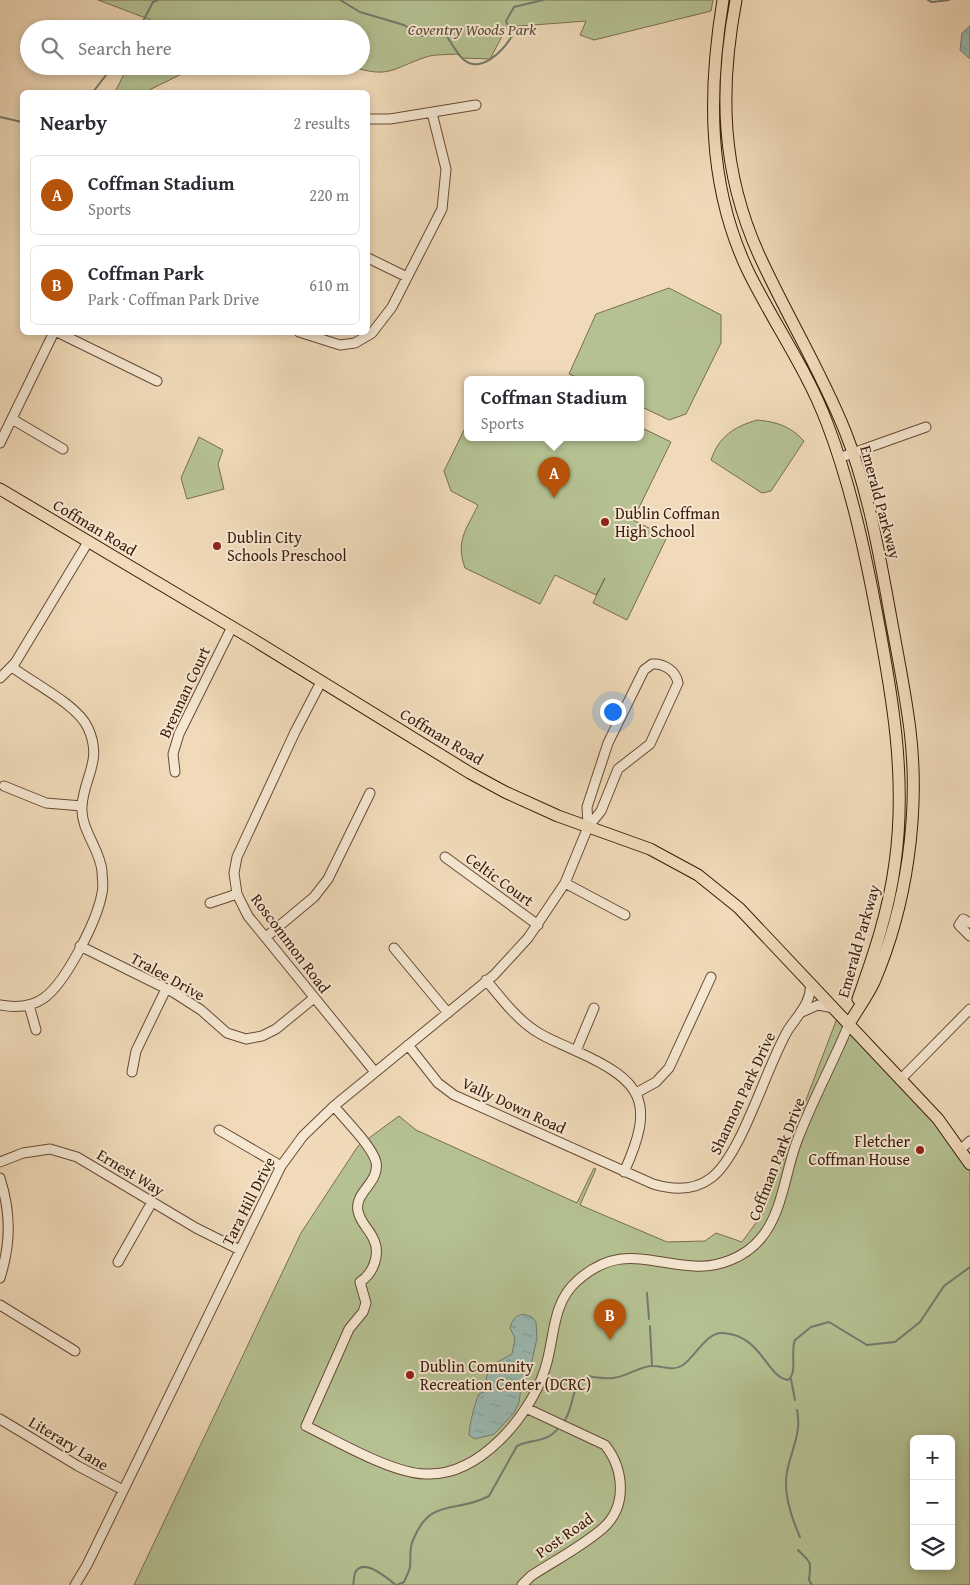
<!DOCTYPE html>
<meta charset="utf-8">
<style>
:root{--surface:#fff;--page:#f2f2f3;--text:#2b2b33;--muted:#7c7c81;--line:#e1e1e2;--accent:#b45309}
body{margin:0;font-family:"Gentium Book Plus",serif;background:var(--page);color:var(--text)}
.controls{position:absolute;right:15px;bottom:15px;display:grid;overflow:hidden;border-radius:8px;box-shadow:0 2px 8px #0003}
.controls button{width:45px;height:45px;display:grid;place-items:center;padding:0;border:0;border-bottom:1px solid var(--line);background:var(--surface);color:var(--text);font:25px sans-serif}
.you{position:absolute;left:612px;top:711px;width:18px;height:18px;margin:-12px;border:4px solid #fff;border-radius:50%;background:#1a73e8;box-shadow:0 0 0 8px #1a73e833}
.badge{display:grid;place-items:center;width:32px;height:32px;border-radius:50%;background:var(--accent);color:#fff;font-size:16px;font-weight:700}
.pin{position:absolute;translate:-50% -41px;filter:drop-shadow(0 1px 2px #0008)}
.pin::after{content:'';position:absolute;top:26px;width:18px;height:15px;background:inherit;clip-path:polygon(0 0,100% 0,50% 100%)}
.popup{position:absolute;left:464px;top:376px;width:180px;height:65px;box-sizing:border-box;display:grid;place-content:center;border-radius:8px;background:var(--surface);filter:drop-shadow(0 1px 4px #0005);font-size:16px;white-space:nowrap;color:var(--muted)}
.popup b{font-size:19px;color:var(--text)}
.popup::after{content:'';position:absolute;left:50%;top:100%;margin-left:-10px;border:10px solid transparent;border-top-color:var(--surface)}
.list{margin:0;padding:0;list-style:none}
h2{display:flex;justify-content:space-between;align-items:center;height:65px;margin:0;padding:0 20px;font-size:21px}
h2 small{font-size:16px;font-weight:400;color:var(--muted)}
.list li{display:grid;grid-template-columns:32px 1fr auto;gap:15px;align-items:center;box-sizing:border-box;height:80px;margin:0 10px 10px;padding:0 10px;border:1px solid var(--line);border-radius:8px}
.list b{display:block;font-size:19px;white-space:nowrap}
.list p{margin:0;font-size:16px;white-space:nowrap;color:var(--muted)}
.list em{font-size:16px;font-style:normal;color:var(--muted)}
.icon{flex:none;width:28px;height:28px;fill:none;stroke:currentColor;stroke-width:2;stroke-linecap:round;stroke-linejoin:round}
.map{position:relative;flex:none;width:970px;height:1585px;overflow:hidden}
.search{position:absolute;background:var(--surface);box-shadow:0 2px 8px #0003;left:20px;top:20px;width:350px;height:55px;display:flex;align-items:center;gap:12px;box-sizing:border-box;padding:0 18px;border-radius:28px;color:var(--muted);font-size:19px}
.panel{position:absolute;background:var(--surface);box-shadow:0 2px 8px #0003;left:20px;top:90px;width:350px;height:245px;border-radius:8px}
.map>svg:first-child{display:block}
.green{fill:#b5c192;stroke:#786e4d;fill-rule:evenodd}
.water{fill:url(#water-ripples);stroke:#747a6e}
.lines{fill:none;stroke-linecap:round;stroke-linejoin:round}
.stream{stroke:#747a6e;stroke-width:2}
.minor-casing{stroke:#684a34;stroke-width:11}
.major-casing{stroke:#3a1a08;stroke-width:13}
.minor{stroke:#f5e7d2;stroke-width:9}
.major{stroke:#f0dab9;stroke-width:11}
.poi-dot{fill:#8f2418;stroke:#f5e7d2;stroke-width:2}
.labels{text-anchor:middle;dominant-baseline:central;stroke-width:4;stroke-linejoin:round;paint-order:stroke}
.park-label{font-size:16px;font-style:italic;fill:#5f4c31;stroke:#f5e7d2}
.street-label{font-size:16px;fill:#3a1a08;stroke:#f5e7d2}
.poi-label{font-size:16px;fill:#3a1a08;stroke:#f5e7d2;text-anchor:start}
</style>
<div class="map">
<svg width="970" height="1585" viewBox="0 0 970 1585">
<defs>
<pattern id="water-ripples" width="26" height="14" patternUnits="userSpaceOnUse" patternTransform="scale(1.25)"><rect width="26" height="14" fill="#9abab2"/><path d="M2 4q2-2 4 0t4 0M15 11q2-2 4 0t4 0" fill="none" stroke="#859f98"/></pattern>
</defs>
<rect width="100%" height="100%" fill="#f0dab9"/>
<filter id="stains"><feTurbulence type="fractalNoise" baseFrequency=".004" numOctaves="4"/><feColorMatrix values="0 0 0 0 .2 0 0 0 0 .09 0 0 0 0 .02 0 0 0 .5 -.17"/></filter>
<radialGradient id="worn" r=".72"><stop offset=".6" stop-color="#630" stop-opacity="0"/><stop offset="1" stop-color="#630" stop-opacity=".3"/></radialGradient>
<path class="green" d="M98,0H713L711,11L594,40L580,35L586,21L507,27L490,59L462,58L457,54C447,55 435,54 426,57C391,69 389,79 350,66H361V29H147L151,20Z
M128,66H198L145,92H115Z
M669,288L721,315V343L686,414L669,420L640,406V379H581L569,374L596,314Z
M757,420C777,422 790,426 804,441L771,491L762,493L711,460C719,436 734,427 757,420Z
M468,422V437H640V427L671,442L633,520L667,537L627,620L593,603L605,578L596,595L555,575L540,604L465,568C455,540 467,529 478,505L451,491L444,471Z
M199,437L223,450L218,464L224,489L187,499L181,478Z
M839,1013L970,1164V1585H134L301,1233L358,1146L399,1116L416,1130L577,1203L594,1168L596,1169L580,1205L667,1242L705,1241L716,1233L742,1242L763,1213ZM914,1439H951V1566H914Z"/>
<path class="water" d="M970,26V59L960,50L962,33Z
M523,1314L532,1317L536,1322L537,1338L530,1370L522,1382L519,1402L514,1413L494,1434L475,1439L469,1435C469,1426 475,1402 479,1394L491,1389L486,1378L492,1365L512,1354L515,1338L510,1328C512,1320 515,1316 523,1314Z"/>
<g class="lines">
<path class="stream" d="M340,0L360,12L404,25L420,36L445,33C450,41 456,52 463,59C480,75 503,51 512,36L506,21L514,7L543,0
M928,0L932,2L949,0
M139,29L153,2L158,0
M93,92L113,66
M0,117L22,122
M647,1293L649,1319
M650,1326L652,1366
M791,1379L795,1400
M797,1410C802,1433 791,1450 787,1472C783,1492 792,1519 800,1537
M563,1423C575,1408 569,1387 587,1376C595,1377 605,1379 613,1378C627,1377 641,1365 653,1366C664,1366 672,1372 683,1365C696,1356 706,1332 723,1333C762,1335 767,1378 788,1380C798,1373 790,1352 795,1340L811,1327L829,1322L867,1345L895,1342L920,1322L944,1286L970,1267
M798,1550C812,1564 811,1560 809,1580L812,1585
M353,1585C354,1582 354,1576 355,1573C363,1556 388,1579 396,1585
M397,1585L404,1582C406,1577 409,1572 410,1567C411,1558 409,1548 413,1540C431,1496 456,1514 489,1496L517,1446C534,1438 547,1444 560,1426"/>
<g class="minor-casing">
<path id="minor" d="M368,119H390L476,105
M368,258L407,277
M57,332L157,381
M299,332L340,345L355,343L372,333L392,307L442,209L446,169L432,113
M12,419L63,449
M0,443L54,332
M839,458L926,427
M0,678L15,663L88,542
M321,682L295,732L237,857L234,873L237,894L248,916L375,1072
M175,772L173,754L179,734L232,627
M4,786L46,803L82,806
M445,857L538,925
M565,883L625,915
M210,903L237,894
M970,923L963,919L959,925L970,936
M266,937L314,897L328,879L370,793
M80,946L173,992L201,1010L227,1033L246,1039L262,1036L276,1029L314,998
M394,948L448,1013
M486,980C501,998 515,1017 534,1030C547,1039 562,1044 576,1051C643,1081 656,1102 624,1172
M0,1005C15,1008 31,1007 44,998C66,982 97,921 102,893C104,887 102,878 102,871C100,849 80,829 82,806C84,776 103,761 88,728C78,705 33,683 12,667
M29,1005L36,1030
M802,1012L818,1005L834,1008
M408,1045L438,1083L454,1095L653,1184C673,1190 694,1191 711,1178C742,1155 766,1067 788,1030C797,1016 813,1001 810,983
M576,1051L594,1008
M132,1072L136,1051L166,989
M900,1080L970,1009
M636,1093L656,1082L669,1068L711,977
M334,1106C345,1120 372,1146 376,1162C380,1183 354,1192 358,1211C360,1222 368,1228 373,1238C381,1253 374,1273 360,1282L366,1303L363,1312L349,1329L306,1426C337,1441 391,1473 425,1474C479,1477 530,1416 545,1369C555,1339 551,1304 577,1281C618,1244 647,1263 694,1266C718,1268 746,1257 761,1238C783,1212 785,1172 797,1141C812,1101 833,1063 849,1024
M219,1130L281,1166
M961,1149L970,1141
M0,1162L23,1153L50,1149L77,1157L196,1228L240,1250
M0,1178C11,1213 11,1243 0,1278
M118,1262L152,1202
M0,1305L75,1351
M0,1419L78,1466L123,1490
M75,1585L87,1565L281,1166L303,1136L334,1106L494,975L528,938L565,883L588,827L601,811L618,769L650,744L678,683C676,671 664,663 652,664L644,670L608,743L587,807L588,827
M522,1585L531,1576C554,1561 581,1547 602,1529C628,1507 624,1469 605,1445L528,1409"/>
</g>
<g class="major-casing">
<path id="major" d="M723,0C708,91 707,185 748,271C773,322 807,370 827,423C850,483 864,547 876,610C892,694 907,777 895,863C889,910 874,954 858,999
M736,0C719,90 721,172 760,257C787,316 821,371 845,431C868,489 879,552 890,613C897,652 905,690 910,730C920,813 907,905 874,982C867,997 857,1010 849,1024
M0,489L254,640L470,773L505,792L558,816L650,849L698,875L739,908L938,1119L970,1164"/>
</g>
<use href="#minor" class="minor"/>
<use href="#major" class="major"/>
</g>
<g class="poi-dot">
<circle cx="605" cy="522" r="5"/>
<circle cx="217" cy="546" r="5"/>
<circle cx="920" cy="1150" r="5"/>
<circle cx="410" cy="1375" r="5"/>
</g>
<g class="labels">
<g class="park-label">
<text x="472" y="29">Coventry Woods Park</text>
</g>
<g class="street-label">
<text transform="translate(881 502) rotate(75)">Emerald Parkway</text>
<text transform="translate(95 527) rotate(31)">Coffman Road</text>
<text transform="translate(184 692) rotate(-65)">Brennan Court</text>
<text transform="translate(442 736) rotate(31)">Coffman Road</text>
<text transform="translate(500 879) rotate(36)">Celtic Court</text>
<text transform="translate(858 941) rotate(-74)">Emerald Parkway</text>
<text transform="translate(291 943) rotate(53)">Roscommon Road</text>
<text transform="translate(168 976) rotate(29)">Tralee Drive</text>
<text transform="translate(742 1093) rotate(-65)">Shannon Park Drive</text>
<text transform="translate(514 1105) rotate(25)">Vally Down Road</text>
<text transform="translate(776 1159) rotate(-69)">Coffman Park Drive</text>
<text transform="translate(131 1172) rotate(31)">Ernest Way</text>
<text transform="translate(248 1201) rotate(-63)">Tara Hill Drive</text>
<text transform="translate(69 1443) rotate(31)">Literary Lane</text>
<text transform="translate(564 1535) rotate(-35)">Post Road</text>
</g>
<g class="poi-label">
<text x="615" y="513">Dublin Coffman<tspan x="615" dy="18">High School</tspan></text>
<text x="227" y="537">Dublin City<tspan x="227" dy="18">Schools Preschool</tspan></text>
<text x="910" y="1141" text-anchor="end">Fletcher<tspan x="910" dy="18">Coffman House</tspan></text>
<text x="420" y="1366">Dublin Comunity<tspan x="420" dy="18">Recreation Center (DCRC)</tspan></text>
</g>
</g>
<rect width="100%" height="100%" filter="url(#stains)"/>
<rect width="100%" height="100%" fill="url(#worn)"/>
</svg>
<div class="controls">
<button>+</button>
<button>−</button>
<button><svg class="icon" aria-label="layers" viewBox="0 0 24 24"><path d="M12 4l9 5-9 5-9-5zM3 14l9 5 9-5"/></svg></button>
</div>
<div class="you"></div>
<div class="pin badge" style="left:554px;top:498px">A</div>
<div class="popup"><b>Coffman Stadium</b>Sports</div>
<div class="pin badge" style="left:610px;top:1340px">B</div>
<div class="search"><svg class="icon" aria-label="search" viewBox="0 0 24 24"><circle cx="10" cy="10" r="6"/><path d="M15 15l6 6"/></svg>Search here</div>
<section class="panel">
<h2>Nearby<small>2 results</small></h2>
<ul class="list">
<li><span class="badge">A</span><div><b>Coffman Stadium</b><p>Sports</p></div><em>220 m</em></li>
<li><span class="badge">B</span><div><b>Coffman Park</b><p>Park · Coffman Park Drive</p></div><em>610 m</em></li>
</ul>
</section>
</div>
